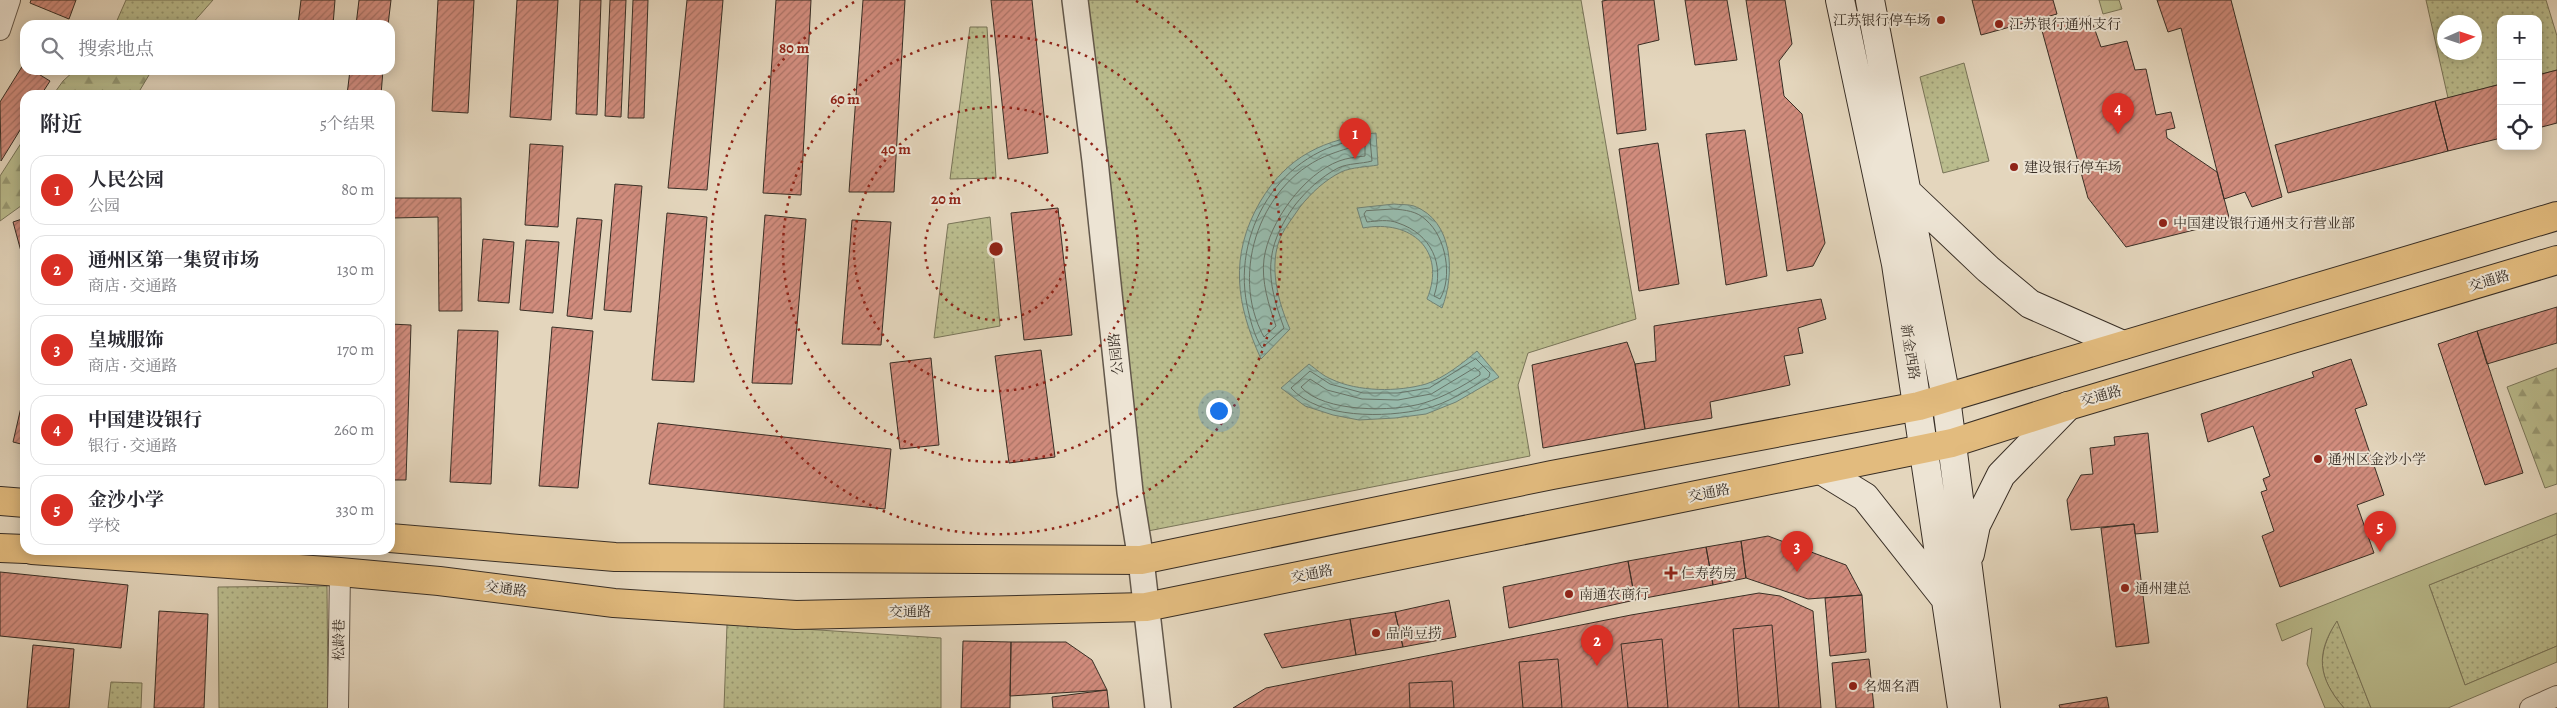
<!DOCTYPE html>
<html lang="zh">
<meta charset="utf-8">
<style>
:root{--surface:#fff;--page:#f2f2f3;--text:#2b2b33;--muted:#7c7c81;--line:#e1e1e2;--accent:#d93025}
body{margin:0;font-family:Alegreya,"Noto Serif SC",serif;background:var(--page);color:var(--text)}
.controls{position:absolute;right:15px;top:15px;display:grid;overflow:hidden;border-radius:10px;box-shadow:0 2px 12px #0003}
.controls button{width:45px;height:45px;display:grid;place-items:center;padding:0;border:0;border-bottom:1px solid var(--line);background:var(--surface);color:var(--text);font:25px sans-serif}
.compass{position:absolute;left:2437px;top:15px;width:45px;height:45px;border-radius:50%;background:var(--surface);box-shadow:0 2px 12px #0003;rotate:87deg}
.you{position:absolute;left:1218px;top:410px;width:18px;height:18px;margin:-12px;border:4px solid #fff;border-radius:50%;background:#1a73e8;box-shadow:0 0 0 8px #1a73e833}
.badge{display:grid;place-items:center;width:32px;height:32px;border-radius:50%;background:var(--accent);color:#fff;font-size:16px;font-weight:700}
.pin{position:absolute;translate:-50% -41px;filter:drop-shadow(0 1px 2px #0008)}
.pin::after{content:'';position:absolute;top:26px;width:18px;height:15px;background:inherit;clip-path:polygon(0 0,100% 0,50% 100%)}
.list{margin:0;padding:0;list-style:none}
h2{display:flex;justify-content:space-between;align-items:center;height:65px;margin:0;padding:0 20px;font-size:21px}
h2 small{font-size:16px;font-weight:400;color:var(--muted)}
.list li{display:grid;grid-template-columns:32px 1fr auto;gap:15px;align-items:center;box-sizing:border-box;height:70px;margin:0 10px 10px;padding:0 10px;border:1px solid var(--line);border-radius:15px}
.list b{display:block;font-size:19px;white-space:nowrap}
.list p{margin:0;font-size:16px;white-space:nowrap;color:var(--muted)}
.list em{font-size:16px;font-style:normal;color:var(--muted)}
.icon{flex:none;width:28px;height:28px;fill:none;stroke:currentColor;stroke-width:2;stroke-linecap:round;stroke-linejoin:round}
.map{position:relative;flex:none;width:2557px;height:708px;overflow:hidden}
.search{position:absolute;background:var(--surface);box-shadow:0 2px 12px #0003;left:20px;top:20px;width:375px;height:55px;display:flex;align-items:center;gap:12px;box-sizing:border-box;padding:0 18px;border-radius:15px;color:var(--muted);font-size:19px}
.panel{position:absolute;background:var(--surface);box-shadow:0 2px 12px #0003;left:20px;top:90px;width:375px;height:465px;border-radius:15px}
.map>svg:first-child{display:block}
.green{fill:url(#green-dots);stroke:#797559;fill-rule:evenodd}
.forest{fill:url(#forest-firs);stroke:#797559}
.pitch{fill:#babc8d;stroke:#797559}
.water{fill:url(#water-waves);stroke:#718275}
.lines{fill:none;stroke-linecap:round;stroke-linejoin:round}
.shore{stroke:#687468;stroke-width:1}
.building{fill:url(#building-hatch);stroke:#382e25}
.minor-casing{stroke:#63584b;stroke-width:22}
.tertiary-casing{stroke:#63584b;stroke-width:28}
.secondary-casing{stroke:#382e25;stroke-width:30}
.primary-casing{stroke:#382e25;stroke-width:30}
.minor{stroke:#ede4d4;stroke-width:20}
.tertiary{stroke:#ede4d4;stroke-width:25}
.secondary{stroke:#ede4d4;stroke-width:28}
.primary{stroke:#e2bb7e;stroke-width:28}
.ring{fill:none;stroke:#8f2418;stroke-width:2.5;stroke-dasharray:2.5 5}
.poi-dot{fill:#8f2418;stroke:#ede4d4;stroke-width:2}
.labels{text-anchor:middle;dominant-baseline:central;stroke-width:4;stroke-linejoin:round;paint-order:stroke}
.poi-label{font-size:14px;fill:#382e25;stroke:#ede4d4;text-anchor:start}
.street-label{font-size:14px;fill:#382e25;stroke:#ede4d4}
.centre{fill:#8f2418;stroke:#ede4d4;stroke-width:2.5}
.ring-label{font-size:15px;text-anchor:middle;font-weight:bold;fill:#8f2418;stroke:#ede4d4;stroke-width:4;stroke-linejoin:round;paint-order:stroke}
</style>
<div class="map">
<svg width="2557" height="708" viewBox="0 0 2557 708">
<defs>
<pattern id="green-dots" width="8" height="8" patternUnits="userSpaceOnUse" patternTransform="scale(1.25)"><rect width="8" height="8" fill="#babc8d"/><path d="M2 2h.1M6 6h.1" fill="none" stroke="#989973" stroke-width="1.8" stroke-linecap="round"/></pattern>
<pattern id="forest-firs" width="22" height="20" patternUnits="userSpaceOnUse" patternTransform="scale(1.25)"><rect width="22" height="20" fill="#babc8d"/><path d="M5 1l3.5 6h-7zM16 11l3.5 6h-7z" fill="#989973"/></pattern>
<pattern id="water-waves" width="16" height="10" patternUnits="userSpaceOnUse" patternTransform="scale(1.25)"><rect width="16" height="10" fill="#97baab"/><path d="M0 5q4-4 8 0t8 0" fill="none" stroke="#7c988b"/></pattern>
<pattern id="building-hatch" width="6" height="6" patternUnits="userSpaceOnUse" patternTransform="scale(1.25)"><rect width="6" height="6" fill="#d18c7d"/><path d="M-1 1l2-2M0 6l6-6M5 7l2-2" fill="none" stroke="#ab7366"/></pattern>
</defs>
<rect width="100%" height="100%" fill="#e4d6bd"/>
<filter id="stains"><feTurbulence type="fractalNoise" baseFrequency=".004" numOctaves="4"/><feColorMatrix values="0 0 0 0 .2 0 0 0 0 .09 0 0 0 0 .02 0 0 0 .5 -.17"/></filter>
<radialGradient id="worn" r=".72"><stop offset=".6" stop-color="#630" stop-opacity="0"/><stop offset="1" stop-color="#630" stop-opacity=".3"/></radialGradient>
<path class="green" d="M126,0H213L191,25H115Z
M1081,0H1581L1636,319L1528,353L1518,385L1530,456L1148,531L1141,493Z
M2426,0H2546L2557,36V70L2538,75V19H2501V84L2448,98ZM2444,22H2474V52H2444Z
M970,27H987L996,178L950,179Z
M1964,63L1989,161L1943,173L1920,77Z
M990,217L1000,326L934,338L948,224Z
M2557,534V646L2465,685L2429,585Z
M327,586L328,708H219L218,587Z
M2337,620L2371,708H2344C2317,677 2316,655 2337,620Z
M727,624L941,638V708H724Z
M111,682L142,683L141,708H108Z"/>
<path class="forest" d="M2099,0H2119L2122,9L2103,14Z
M75,70H152L137,95H53L63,81Z
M25,137V203L0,221V176Z
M2557,368V484L2545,488L2507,387Z"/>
<path class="pitch" d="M2557,513V534L2429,585L2465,685L2557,646V662L2448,708H2371L2337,621C2315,654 2318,678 2344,708H2325L2307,664L2312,628L2282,641L2276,624Z"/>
<path class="water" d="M1376,133L1378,165C1367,167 1352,167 1341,172C1325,180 1311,193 1300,207C1294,216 1286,226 1281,236C1268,265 1278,302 1290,329L1261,359C1236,304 1229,256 1260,202C1287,156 1324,139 1376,133Z
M1394,204C1400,205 1408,204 1414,206C1454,221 1455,275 1442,308L1427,299C1447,250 1411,219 1363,228L1357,208Z
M1477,351L1499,377L1456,402L1426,414L1395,418L1359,420L1333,415L1305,406L1281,388L1309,364C1316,369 1323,376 1331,379C1358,392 1398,392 1426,384C1444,378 1463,363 1477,351Z"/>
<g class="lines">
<path class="shore" d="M1370,139L1372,161C1361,164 1349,163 1338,168C1321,177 1307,190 1295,205C1263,249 1266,279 1284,328L1262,348C1254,336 1250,319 1247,305C1231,226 1287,142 1370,139Z
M1365,146V156C1356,157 1347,158 1339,161C1304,174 1269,222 1264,259C1261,281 1269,306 1276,326L1264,337C1228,272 1262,179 1331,154C1342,150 1353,146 1365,146Z
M1394,209C1405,210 1417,211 1426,220C1446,237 1453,277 1440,299L1434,296C1445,264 1431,234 1398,223C1389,219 1376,221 1367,222L1364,214L1366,211Z
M1476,359L1490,373L1489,377C1469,389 1447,404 1424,409C1385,418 1319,419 1291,388L1310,371L1330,384L1363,393H1398L1429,388Z
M1475,368L1480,372V375C1463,386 1444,397 1424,403C1394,412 1324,413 1301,387L1310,379L1327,390L1362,399L1398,400L1431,394Z"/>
</g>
<path class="building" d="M31,0H76L69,19L30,3Z
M301,0H335L333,25H298Z
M359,0H391L388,25H356Z
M438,0H474L468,113L432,111Z
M517,0H558L551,120L510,117Z
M580,0H601L597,115L576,114Z
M610,0H626L621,117L605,116Z
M633,0H648L644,118H628Z
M687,0H723L707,190L668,188Z
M776,0H811L801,195L763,193Z
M863,0H905L894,192H849Z
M991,0H1032L1048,153L1008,159Z
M1608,0H1654L1659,40L1638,45L1646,130L1617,134L1602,1Z
M1685,0H1727L1737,60L1695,65Z
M1746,0H1785L1792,44L1779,61L1784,96L1802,114L1825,243L1813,266L1787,271Z
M1972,0H2053L2057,14L1981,35Z
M2157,0H2231L2282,197L2252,207L2245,192L2224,199L2181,28L2168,32Z
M2090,16L2101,47L2127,41L2135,70L2146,69L2156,115L2171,112L2175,128L2166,130L2167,138L2217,172L2230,221L2126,247L2088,198L2041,27Z
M23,65L25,70H32L50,81L41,95H25V122L1,161L0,102Z
M350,70H383L381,95H347Z
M2557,70V123L2538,128V75Z
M2501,84V138L2448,151L2435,101Z
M2435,101L2448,151L2288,193L2275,145Z
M1745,130L1767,276L1726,285L1706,134Z
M1658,143L1679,284L1639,291L1619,149Z
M530,144L563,146L558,227L525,225Z
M615,184L642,186L631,312L604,310Z
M393,198H461L462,311H439L438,217L393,218Z
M1058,208L1072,335L1024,340L1011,213Z
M667,213L707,217L694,382L652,380Z
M765,215L806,219L792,384L752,383Z
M25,218V266L13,222Z
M577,218L602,220L592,319L567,316Z
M852,220L891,222L881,345L842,344Z
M483,239L514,242L509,303L478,301Z
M526,240L559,242L553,313L520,310Z
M1821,299L1826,319L1798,328L1803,353L1784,356L1790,385L1710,402L1712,418L1645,429L1635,364L1656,361L1654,326Z
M2557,307V343L2487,364L2477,331Z
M390,324L411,325L406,480H390Z
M552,327L593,331L578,488L539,486Z
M458,330L498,331L491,484L450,482Z
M2477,331L2523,473L2485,485L2438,344Z
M1627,342L1635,364L1645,429L1543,448L1532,365Z
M1041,350L1055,457L1009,463L995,356Z
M931,358L939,445L900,449L890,363Z
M2351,359L2367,405L2355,409L2384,495L2357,505L2374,553L2280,587L2262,536L2274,531L2261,492L2267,490L2263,479L2270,476L2253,426L2208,442L2201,414L2314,377L2312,372Z
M25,390V445L13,442Z
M658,423L891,449L885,509L649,484Z
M2148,433L2158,532L2135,534L2134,524L2071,530L2067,500L2081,475L2093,474L2090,448L2115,445L2114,437Z
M2134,524L2149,643L2116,647L2101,528Z
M1768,536L1846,565L1862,595L1808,599L1746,578L1741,541Z
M1741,541L1746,578L1713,585L1706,547Z
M1706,547L1713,585L1635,600L1628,561Z
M1628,561L1635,600L1509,628L1503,587Z
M0,572L128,585L121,648L0,636Z
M1759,593L1780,596L1813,611L1821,708H1233L1266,688L1631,615Z
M1862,595L1866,652L1830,656L1825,598Z
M1449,600L1456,637L1403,647L1395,612Z
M159,611L208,614L204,708H154Z
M1395,612L1403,647L1356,655L1350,619Z
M1350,619L1356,655L1282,668L1264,634Z
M1772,625L1779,708H1739L1733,629Z
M1662,639L1668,708H1628L1621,644Z
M963,641L1011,642L1010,708H961Z
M1011,642H1066L1092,660L1107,690L1010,696Z
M33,645L74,649L69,708H27Z
M1558,659L1562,708H1523L1519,662Z
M1869,659L1874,708H1836L1832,663Z
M1452,681L1454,708H1410L1409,683Z
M1107,690L1109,708H1053L1052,697Z
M2107,697L2109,708H2060L2059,705Z"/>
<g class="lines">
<g class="minor-casing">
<path id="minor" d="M0,30L10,0
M338,708L340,572
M2530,708L2557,696"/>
</g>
<g class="tertiary-casing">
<path id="tertiary" d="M1075,0L1095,161L1130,492L1141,560L1158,708"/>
</g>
<g class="secondary-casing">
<path id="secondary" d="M1840,0L1896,264L1962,708
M1870,0L1946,398L1986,708
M1906,191L1988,269L2030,304L2123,345
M1821,470L1865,497L1944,597
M1970,554L1976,525L2001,475L2068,406"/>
</g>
<g class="primary-casing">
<path id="primary" d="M0,501L25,503
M390,538L615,557L1141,560L1552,475L1919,406L2557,216
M0,548L25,549
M32,550L340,572L439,581L614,603L796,615L1146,607L1952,443L2068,406L2557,260"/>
</g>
<use href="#minor" class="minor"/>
<use href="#tertiary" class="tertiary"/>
<use href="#secondary" class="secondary"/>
<use href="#primary" class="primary"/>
</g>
<g class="ring">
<circle cx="996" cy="249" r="71"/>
<circle cx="996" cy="249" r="142"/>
<circle cx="996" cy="249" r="213"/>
<path d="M1136 1A285 285 0 1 1 856 1"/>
</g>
<g class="poi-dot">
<circle cx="1941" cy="20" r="5"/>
<circle cx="1999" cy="24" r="5"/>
<circle cx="2014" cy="167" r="5"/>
<circle cx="2163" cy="223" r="5"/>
<circle cx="2318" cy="459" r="5"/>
<path d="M1668.5 565.5h5v5h5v5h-5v5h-5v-5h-5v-5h5z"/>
<circle cx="2125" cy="588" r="5"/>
<circle cx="1569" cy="594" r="5"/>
<circle cx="1376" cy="633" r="5"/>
<circle cx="1853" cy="686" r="5"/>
</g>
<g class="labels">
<g class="poi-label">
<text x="1931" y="20" text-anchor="end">江苏银行停车场</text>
<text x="2009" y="24">江苏银行通州支行</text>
<text x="2024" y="167">建设银行停车场</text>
<text x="2173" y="223">中国建设银行通州支行营业部</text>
<text x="2328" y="459">通州区金沙小学</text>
<text x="1681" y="573">仁寿药房</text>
<text x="2135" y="588">通州建总</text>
<text x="1579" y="594">南通农商行</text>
<text x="1386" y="633">品尚豆捞</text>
<text x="1863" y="686">名烟名酒</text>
</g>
<g class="street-label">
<text transform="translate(2489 281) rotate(-17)">交通路</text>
<text transform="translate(1910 352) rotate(81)">新金西路</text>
<text transform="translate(1116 354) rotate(-96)">公园路</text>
<text transform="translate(2101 396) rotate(-16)">交通路</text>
<text transform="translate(1709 493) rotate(-11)">交通路</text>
<text transform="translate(1312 574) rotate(-11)">交通路</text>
<text transform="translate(506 589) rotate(7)">交通路</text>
<text transform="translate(910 612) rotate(-1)">交通路</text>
<text transform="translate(339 640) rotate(-89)">松龄巷</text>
</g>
</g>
<circle cx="996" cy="249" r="8" class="centre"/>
<g class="ring-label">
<text x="794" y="53">80 m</text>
<text x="845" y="104">60 m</text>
<text x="896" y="154">40 m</text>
<text x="946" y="204">20 m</text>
</g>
<rect width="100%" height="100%" filter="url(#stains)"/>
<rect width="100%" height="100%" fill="url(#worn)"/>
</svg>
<div class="controls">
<button>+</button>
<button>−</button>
<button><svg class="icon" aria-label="locate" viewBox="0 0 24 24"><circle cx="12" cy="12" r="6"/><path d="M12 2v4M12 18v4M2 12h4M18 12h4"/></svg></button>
</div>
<svg class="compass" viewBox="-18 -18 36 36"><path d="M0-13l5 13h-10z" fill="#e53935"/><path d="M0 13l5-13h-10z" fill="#7c7c81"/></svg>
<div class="you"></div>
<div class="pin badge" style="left:1355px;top:159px">1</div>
<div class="pin badge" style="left:1597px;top:666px">2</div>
<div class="pin badge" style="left:1797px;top:572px">3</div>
<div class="pin badge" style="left:2118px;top:134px">4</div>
<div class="pin badge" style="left:2380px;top:552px">5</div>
<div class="search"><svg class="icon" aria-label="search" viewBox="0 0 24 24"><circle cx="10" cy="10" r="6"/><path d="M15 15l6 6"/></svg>搜索地点</div>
<section class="panel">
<h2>附近<small>5个结果</small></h2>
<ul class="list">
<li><span class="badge">1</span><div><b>人民公园</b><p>公园</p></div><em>80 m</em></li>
<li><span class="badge">2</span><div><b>通州区第一集贸市场</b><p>商店 · 交通路</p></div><em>130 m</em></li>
<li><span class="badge">3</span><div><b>皇城服饰</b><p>商店 · 交通路</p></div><em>170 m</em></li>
<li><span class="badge">4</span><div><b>中国建设银行</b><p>银行 · 交通路</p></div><em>260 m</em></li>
<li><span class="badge">5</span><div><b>金沙小学</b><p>学校</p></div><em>330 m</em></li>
</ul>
</section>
</div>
